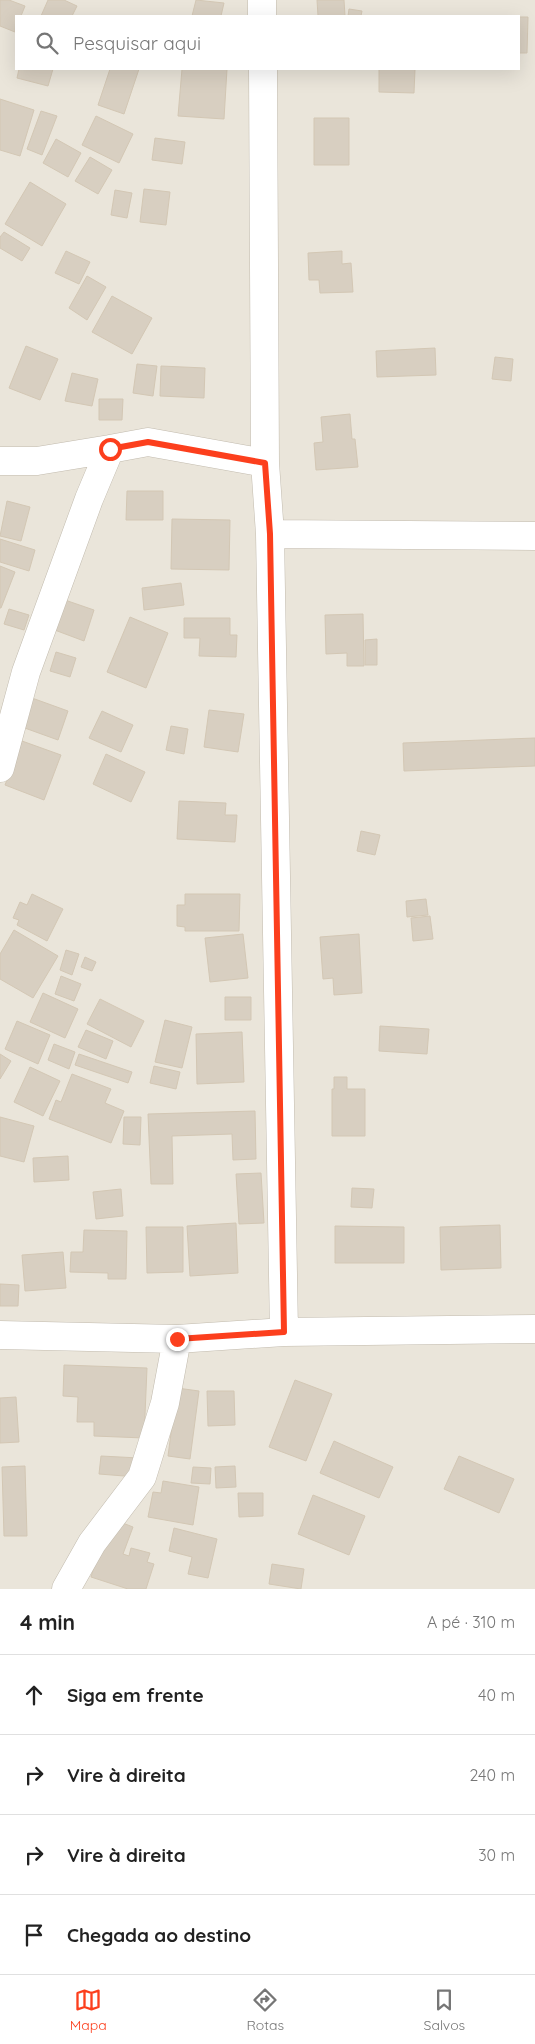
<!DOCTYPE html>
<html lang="pt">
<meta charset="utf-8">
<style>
:root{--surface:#fff;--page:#f6f6f6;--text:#222;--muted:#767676;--line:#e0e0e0;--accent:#fc3f1d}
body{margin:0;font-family:Quicksand,sans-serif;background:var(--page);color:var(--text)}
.stop{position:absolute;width:15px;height:15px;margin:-11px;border:4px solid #fc3f1d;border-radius:50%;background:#fff}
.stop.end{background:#fc3f1d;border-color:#fff;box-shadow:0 1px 5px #0008}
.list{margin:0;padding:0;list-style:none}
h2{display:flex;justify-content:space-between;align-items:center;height:65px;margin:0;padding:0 20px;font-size:21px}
h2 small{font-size:16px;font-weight:400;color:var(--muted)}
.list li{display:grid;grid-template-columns:32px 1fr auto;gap:15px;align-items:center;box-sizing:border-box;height:80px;padding:0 20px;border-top:1px solid var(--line)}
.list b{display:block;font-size:19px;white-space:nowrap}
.list em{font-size:16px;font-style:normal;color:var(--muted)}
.icon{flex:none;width:28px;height:28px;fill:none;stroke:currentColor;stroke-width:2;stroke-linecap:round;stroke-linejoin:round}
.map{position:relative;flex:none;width:535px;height:1589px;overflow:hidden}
.search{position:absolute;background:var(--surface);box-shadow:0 5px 20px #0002;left:15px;right:15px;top:15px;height:55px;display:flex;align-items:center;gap:12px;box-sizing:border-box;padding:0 18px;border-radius:0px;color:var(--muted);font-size:19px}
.sheet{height:385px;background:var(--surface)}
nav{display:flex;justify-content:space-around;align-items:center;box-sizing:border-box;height:70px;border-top:1px solid var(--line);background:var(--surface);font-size:14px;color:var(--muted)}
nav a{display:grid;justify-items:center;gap:2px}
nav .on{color:var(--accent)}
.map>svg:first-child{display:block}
.residential{fill:#eae5da;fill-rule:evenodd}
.building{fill:#d8cfc1;stroke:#d3c7b4}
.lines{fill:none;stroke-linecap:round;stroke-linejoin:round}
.minor-casing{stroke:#c2bbae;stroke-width:29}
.minor{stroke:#fff;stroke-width:28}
.route{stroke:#fc3f1d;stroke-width:6}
</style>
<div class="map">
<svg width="535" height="1589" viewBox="0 0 535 1589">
<rect width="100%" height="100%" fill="#f6f3ec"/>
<path class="residential" d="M0,0H535V1589H0ZM16,16H519V69H16Z"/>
<path class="building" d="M0,0H9L25,6L21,16H16L15,32L0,26Z
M48,0H64L77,6L72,16H41Z
M196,0L224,3L221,16H192Z
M317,0H344L345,16H318Z
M349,9L362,11L361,16H348Z
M519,17H528L527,53H519Z
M19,69H53L48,86L17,78Z
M110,69H139L124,114L98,105Z
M182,69H227L224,119L178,116Z
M379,69H415L414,93L379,92Z
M0,99L34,110L20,156L0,150Z
M41,111L57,116L42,155L27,149Z
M96,116L133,134L119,163L82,145Z
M314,118H349V165H314Z
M155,138L185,142L182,164L152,160Z
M56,139L81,153L68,177L43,163Z
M90,157L112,170L98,194L75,181Z
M30,182L66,204L42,246L5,224Z
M144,189L170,192L166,225L140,222Z
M115,190L132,193L127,218L111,215Z
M4,232L30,248L22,261L0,248V237Z
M66,251L90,262L79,284L55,273Z
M342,251V264L351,263L353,292L320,293L319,280H309L308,253Z
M87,276L106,287L87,320L69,308Z
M112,296L152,318L132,354L92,332Z
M26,346L58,359L40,400L9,388Z
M435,348L436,375L377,377L376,351Z
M495,357L513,359L511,381L492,379Z
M137,364L157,366L153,396L133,393Z
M161,366L205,368L204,398L160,396Z
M72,373L98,379L92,406L65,401Z
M99,399H123L122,420H99Z
M350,414L352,439H355L358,467L316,470L314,443L323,442L321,417Z
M127,491H163V520H126Z
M7,501L30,507L21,541L0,536Z
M172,519L230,520L229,570L171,569Z
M0,539L35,550L29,571L0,562Z
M0,566L15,572L1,608H0Z
M181,583L184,605L144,610L142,588Z
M62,599L94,610L84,641L52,629Z
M9,609L29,615L24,630L4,624Z
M363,614L364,666H347V653L326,654L325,615Z
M130,617L168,633L146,688L107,672Z
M184,618H230V635H237L236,657L199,656L200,638H184Z
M377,639V665H365V640Z
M56,652L76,658L70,677L50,671Z
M32,698L68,711L58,740L22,727Z
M209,710L244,714L238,752L204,747Z
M102,711L133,725L121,752L89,738Z
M171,726L188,729L184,754L166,750Z
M535,738V766L404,771L403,743Z
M22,741L61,755L44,800L5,785Z
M106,754L145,772L131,802L93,784Z
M179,801L226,803L225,815H237L235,842L177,839Z
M361,831L380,835L375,855L357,851Z
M32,894L63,909L47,941L17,925L19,920L13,918L20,902L27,905Z
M185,894H240L239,931H185V927L177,926V905H185Z
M426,899L428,915L407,917L406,901Z
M430,916L433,939L413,941L411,918Z
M14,930L58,956L33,998L0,979V954Z
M243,934L248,978L210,982L205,938Z
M359,934L362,993L334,995L333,978L323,979L320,937Z
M66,950L79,954L72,975L60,970Z
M85,957L96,962L92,971L81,967Z
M61,976L81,984L74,1001L55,994Z
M43,993L78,1009L65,1038L30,1022Z
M225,997H251V1020H225Z
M100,999L144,1021L131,1047L87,1024Z
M165,1020L192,1027L182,1068L155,1062Z
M17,1021L50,1035L38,1064L5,1049Z
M380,1026L429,1029L427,1054L379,1051Z
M86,1030L113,1041L106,1059L78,1047Z
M242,1032L244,1082L197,1084L196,1034Z
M54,1044L75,1052L69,1069L48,1060Z
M0,1054L11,1061L0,1079Z
M79,1054L132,1072L128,1083L75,1065Z
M154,1066L180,1072L176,1089L150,1083Z
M30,1067L60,1081L43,1116L14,1102Z
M72,1074L111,1089L105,1103L124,1111L111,1143L49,1119L56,1100L61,1102Z
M334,1077H347V1089H365V1136H332V1089H334Z
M255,1111L256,1159L233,1160L232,1134L172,1136L173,1184H151L148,1114Z
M0,1117L34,1126L24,1162L0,1156Z
M124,1117H141L140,1145L123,1144Z
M68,1156L69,1180L34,1182L33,1158Z
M261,1173L264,1223L239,1224L236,1174Z
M352,1188L374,1189L372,1208L351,1207Z
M121,1189L123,1216L96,1219L93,1192Z
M236,1223L238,1273L190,1276L187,1226Z
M500,1225L501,1268L441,1270L440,1227Z
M335,1226L404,1227V1263H335Z
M146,1227H183V1272L147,1273Z
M84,1230L127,1231L126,1279H108V1273L70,1272L71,1252H83Z
M63,1252L66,1288L25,1291L22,1255Z
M0,1284L19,1285L18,1306H0Z
M64,1365L147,1368L144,1438L94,1436V1422H77L78,1397L63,1396Z
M295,1380L332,1394L306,1461L269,1447Z
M177,1388L199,1391L190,1459L168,1456Z
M207,1391H234L235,1425L208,1426Z
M16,1397L19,1442L0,1443V1398Z
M334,1441L393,1467L379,1498L320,1473Z
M101,1456L139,1458L137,1477L99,1474Z
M459,1456L514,1479L499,1513L444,1489Z
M25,1466L27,1536H4L2,1467Z
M235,1466L236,1487L216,1488L215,1467Z
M193,1467L211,1468L210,1484L191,1483Z
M163,1481L199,1487L193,1525L148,1517L153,1492L161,1493Z
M238,1493H263V1516L239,1517Z
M313,1495L365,1516L349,1555L298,1534Z
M115,1520L133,1527L123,1554L129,1556L131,1548L150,1553L147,1562L154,1564L146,1589H128L91,1577L100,1547L105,1549Z
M174,1528L217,1539L208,1578L188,1574L192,1557L169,1551Z
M272,1564L304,1569L301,1589L269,1584Z"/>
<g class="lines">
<g class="minor-casing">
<path id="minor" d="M262,0V16
M263,69L265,463L270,534
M0,461H37L110,449
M0,768L26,672L89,499L110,449L148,442L265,463
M284,1332L270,534L535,536
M0,1335L177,1339L284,1332L535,1329
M66,1589L92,1543L142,1477L165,1403L177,1339"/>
</g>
<use href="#minor" class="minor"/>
</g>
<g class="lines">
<path class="route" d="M110,449L148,442L265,463L270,534L284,1332L177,1339"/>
</g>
</svg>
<div class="stop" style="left:110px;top:449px"></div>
<div class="stop end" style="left:177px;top:1339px"></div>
<div class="search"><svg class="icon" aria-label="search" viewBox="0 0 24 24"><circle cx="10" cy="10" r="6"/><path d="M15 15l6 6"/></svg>Pesquisar aqui</div>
</div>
<section class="sheet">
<h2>4 min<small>A pé · 310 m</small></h2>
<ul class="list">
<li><svg class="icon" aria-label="ahead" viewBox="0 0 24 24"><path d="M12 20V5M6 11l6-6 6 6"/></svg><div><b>Siga em frente</b></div><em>40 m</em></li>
<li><svg class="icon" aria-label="right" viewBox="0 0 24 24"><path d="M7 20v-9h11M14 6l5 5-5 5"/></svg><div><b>Vire à direita</b></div><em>240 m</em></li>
<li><svg class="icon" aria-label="right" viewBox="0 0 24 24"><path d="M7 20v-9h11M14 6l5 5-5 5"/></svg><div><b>Vire à direita</b></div><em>30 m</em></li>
<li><svg class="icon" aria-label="arrive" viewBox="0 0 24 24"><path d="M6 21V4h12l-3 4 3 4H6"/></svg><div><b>Chegada ao destino</b></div></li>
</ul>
</section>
<nav>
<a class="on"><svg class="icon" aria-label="map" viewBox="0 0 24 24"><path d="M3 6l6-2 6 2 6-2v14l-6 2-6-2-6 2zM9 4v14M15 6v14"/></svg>Mapa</a>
<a><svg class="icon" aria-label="directions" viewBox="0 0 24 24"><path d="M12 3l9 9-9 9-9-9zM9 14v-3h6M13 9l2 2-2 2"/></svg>Rotas</a>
<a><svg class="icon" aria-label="saved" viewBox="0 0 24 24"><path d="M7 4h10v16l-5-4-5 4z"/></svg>Salvos</a>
</nav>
